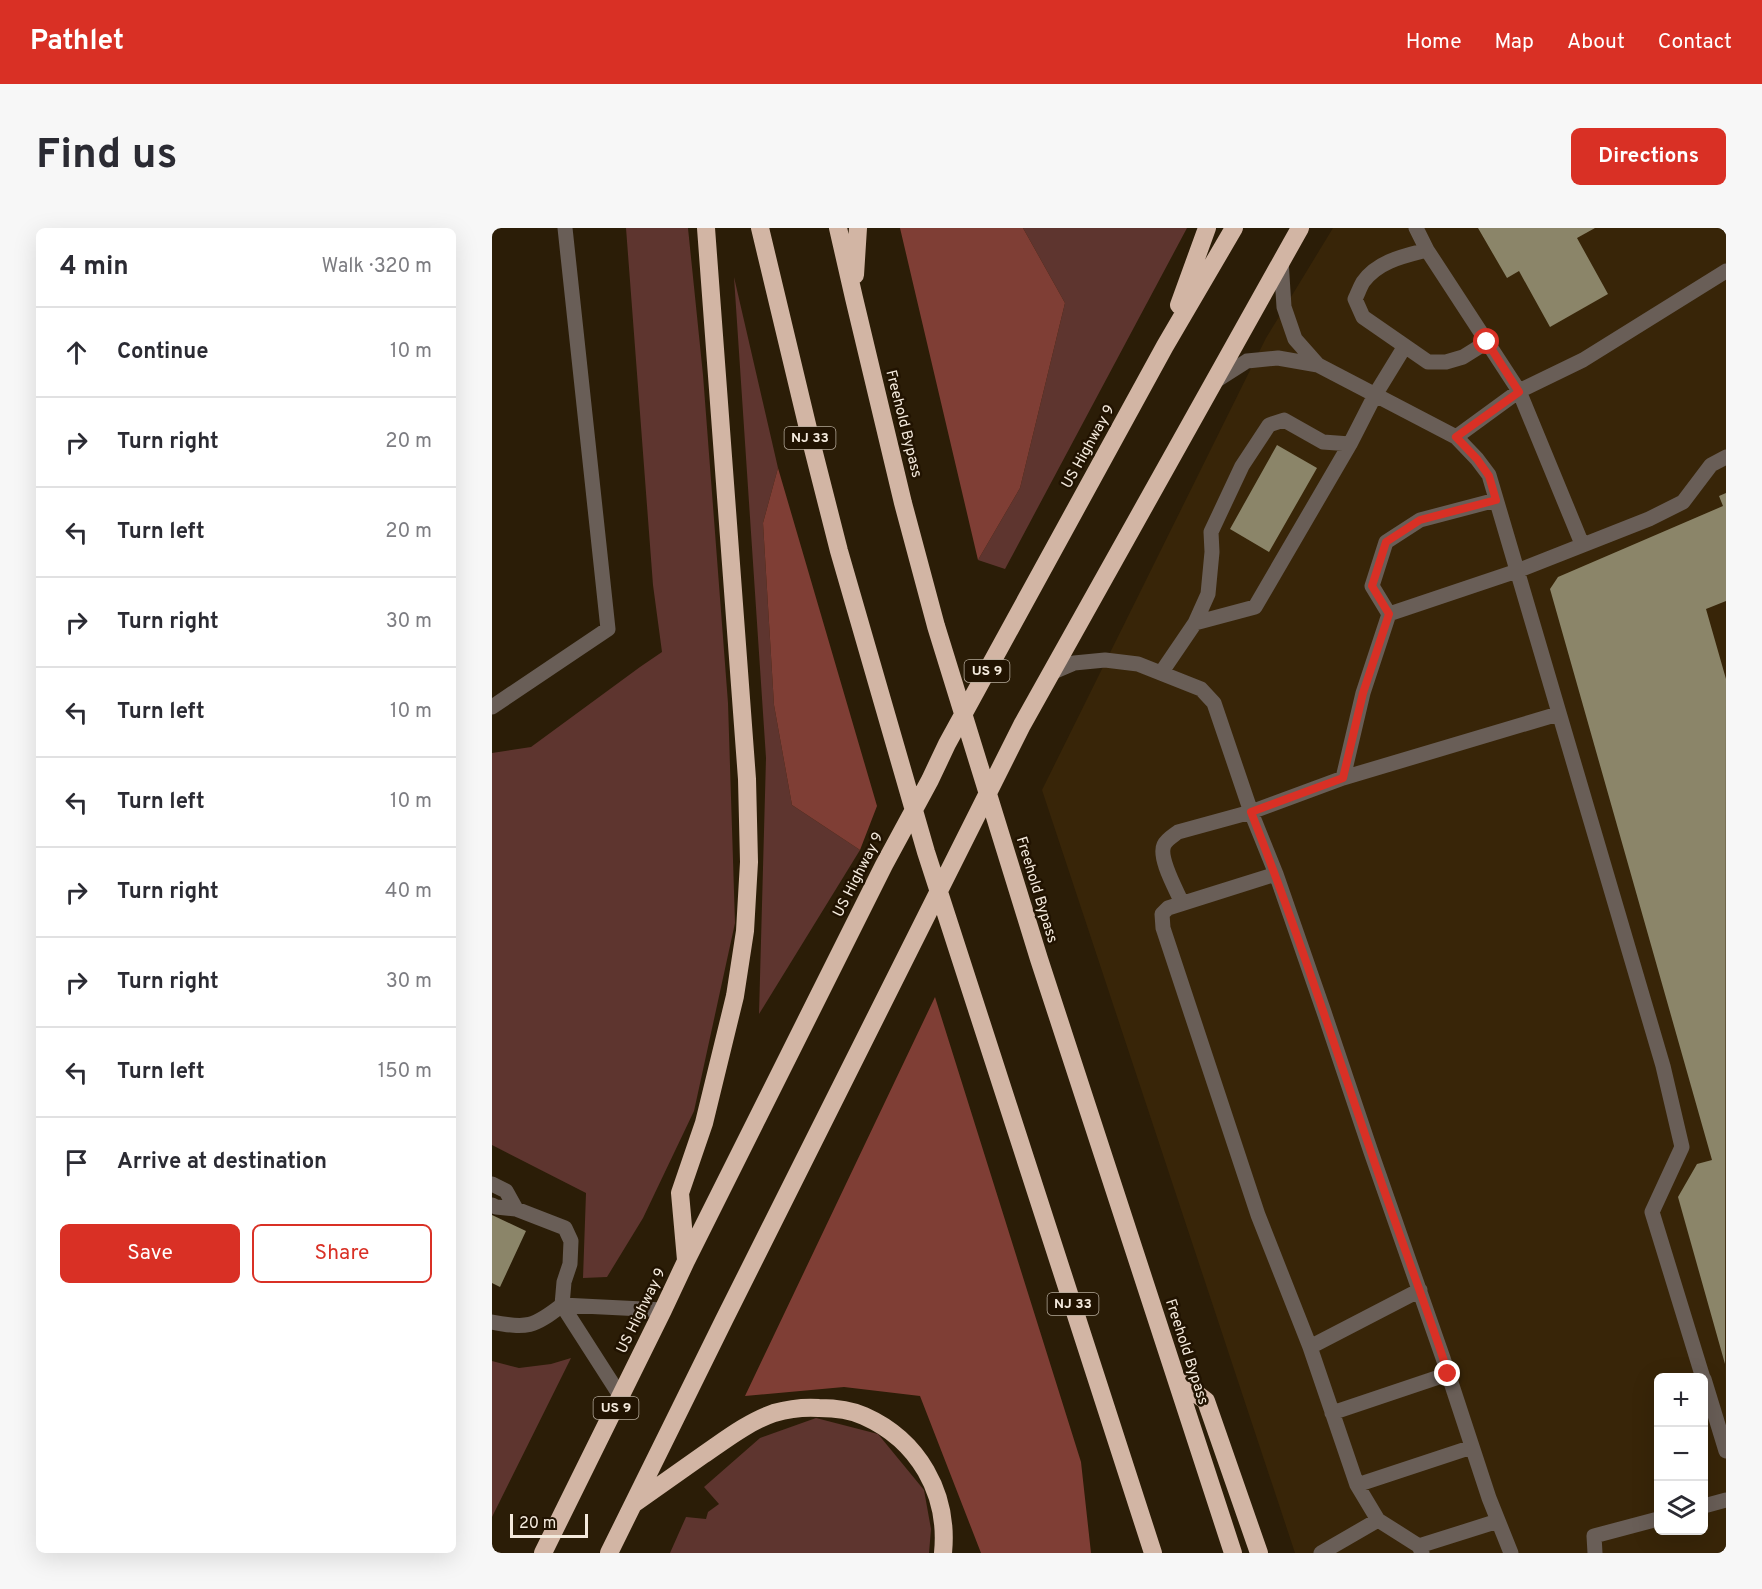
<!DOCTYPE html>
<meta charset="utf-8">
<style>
:root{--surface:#fff;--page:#f7f7f7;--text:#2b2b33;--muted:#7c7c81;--line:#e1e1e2;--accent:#d93025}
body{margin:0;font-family:Overpass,sans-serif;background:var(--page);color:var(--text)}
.controls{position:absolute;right:18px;bottom:18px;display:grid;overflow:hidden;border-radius:9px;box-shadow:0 6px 24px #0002}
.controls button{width:54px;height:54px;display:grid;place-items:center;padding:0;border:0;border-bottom:2px solid var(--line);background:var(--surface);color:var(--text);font:30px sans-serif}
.scale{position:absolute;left:18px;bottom:15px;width:78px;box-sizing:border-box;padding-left:6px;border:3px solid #f4eadd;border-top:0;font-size:16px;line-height:21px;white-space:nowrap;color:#f4eadd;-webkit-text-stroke:4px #211301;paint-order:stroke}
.stop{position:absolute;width:18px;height:18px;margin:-14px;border:4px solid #d93025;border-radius:50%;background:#fff}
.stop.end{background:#d93025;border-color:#fff;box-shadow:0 2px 6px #0008}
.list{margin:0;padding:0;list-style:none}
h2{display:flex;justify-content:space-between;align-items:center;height:78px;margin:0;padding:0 24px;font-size:26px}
h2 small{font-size:20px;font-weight:400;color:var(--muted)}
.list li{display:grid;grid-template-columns:39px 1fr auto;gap:18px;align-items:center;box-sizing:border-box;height:90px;padding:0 24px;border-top:2px solid var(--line)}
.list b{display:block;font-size:22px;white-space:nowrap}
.list em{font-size:20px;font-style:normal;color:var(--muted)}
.actions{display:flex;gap:12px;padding:18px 24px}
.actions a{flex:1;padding:14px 0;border:2px solid var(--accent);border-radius:9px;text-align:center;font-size:21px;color:var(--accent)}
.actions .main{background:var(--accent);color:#fff}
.icon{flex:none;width:33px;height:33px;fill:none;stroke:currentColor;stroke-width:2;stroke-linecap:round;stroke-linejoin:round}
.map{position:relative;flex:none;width:1234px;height:1325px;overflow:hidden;border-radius:9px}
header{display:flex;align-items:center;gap:36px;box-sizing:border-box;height:84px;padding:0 30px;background:var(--accent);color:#fff}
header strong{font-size:28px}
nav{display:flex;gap:33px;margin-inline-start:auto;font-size:21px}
.intro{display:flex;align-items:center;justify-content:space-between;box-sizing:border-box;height:144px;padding:0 36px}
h1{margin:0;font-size:42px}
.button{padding:15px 27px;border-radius:9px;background:var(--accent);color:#fff;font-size:21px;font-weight:700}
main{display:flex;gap:36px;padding:0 36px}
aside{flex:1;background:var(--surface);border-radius:9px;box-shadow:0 6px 24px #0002}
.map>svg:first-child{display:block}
.built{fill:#382508;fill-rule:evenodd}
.green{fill:#5e352f}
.forest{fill:#7f3e35}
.building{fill:#8b8569}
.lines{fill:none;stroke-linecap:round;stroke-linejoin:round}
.lane{stroke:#695e57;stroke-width:15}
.highway{stroke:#d2b5a4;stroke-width:18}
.route{stroke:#d93025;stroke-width:8}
.labels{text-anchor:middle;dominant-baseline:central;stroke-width:5;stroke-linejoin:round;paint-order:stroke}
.shield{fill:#211301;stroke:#b5aa9b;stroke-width:1.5}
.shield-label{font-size:14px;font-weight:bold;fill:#f4eadd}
.street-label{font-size:15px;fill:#f4eadd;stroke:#211301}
</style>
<header>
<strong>Pathlet</strong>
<nav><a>Home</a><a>Map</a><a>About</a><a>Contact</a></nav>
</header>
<div class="intro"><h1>Find us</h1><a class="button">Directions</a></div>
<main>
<aside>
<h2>4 min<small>Walk · 320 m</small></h2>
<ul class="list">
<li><svg class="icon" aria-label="ahead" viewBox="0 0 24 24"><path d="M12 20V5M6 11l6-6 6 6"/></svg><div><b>Continue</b></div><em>10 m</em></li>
<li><svg class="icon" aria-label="right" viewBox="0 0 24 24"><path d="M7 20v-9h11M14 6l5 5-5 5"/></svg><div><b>Turn right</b></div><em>20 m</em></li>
<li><svg class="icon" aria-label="left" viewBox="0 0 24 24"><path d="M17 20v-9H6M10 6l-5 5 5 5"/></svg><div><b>Turn left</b></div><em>20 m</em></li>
<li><svg class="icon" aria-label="right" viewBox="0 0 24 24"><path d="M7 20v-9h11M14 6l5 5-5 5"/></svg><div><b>Turn right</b></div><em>30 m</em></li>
<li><svg class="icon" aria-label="left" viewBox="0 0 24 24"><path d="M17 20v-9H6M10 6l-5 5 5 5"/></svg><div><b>Turn left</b></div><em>10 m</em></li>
<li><svg class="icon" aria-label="left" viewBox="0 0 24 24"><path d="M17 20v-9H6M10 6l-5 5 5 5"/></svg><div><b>Turn left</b></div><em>10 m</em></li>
<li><svg class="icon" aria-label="right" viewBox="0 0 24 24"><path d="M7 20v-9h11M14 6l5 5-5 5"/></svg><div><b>Turn right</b></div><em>40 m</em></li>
<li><svg class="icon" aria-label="right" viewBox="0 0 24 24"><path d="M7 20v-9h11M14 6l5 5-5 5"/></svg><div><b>Turn right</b></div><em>30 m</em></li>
<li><svg class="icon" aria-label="left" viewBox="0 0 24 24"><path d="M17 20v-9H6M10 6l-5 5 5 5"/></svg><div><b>Turn left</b></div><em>150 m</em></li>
<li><svg class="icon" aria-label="arrive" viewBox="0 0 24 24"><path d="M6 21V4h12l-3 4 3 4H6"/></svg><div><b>Arrive at destination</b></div></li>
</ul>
<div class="actions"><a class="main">Save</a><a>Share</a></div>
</aside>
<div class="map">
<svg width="1234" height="1325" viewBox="0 0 1234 1325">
<rect width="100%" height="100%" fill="#2b1d07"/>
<path class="built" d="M841,0H1234V1325H803L550,562L774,110ZM1166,1150H1212V1302H1166Z"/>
<path class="green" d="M134,0H196L211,147L236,475L243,695L202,883L151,990L115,1049L91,1050L94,965L0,917V525L39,519L148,439L170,424L161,357Z
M531,0H695L513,341L486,332L528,260L573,75Z
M242,49L286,240L271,295L282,477L300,577L368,622L267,786L274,530Z
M79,1130L0,1289V1133L27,1140L59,1136Z
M324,1190L386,1206L432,1262L439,1301L437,1325H178L194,1289L214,1291L216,1284L227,1276L212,1259L268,1210Z"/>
<path class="forest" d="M408,0H531L573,75L528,260L486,332Z
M286,240L385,578L368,622L300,577L282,477L271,295Z
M443,769L589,1234L599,1325H489L428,1168L352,1159L253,1168Z"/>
<path class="building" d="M986,0H1103L1085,10L1116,66L1058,99L1027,43L1015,50Z
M785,217L825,240L777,324L738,301Z
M1234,265V373L1214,381L1234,451L1233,1136L1186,969L1205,936L1220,932L1058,361L1066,349L1231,278L1227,268Z
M0,987L34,1003L8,1059L0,1055Z"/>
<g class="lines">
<path class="lane" d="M924,0L935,22L1027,163L1090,316
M935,22C912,28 886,33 871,54C868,59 866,65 863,71L871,89L936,134H954L971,129L995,114
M789,32L792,79L803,111L826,137
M722,154L755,133L786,130L826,137L964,209L985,231L997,247L1171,838L1190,919L1160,984L1211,1150
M964,209L1027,163L1091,132L1234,43
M897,386L1025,343L1157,291L1191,274L1219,237L1234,229
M703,395L763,379L858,216
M561,444L582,435L613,432L646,436L709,461L722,475L759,584L784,646L832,784L879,924L951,1130L997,1270L1019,1325
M669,445L703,395L716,366L720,324L719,304L750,238L777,197L792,192L831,214L858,216L883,167L913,118
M0,479L116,401L73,0
M851,550L1066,486
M784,646L676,680L670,686L671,700L766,987L818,1119
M690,675C684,661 666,630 672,617C675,611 681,608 686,604L759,584L851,550L871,465L897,386L880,358L894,314L928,292L1004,272
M0,956L14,963L24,981L73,1000L79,1013L78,1036L72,1054L70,1077C42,1099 35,1101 0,1094
M0,977L4,979L24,981
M1212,1151L1234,1223
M129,1169L70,1077L171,1082
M840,1185L956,1146
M865,1257L818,1119L928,1062
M1212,1278L1234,1272
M886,1292L927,1318
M829,1325L886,1292L865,1257L980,1219
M930,1325L927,1318L1006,1293
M1103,1325L1102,1308L1166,1291"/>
<path class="highway" d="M268,0L319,213L347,323L434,624L661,1325
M346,0L362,70L411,275L444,398L547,731L741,1325
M363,47L366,0
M687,77L715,0
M194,1032L188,965L212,895L243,768L253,703L257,634L255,551L214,0
M684,1150L714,1173L767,1325
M143,1275C166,1259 188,1243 211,1227C233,1212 256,1194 282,1185C296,1181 312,1179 327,1180C341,1180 359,1182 372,1188C426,1212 457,1265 451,1325
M51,1325L171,1082L194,1033L392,637L438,552L455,516L673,118L742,0
M117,1325L232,1092L530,497L808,0"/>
</g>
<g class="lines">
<path class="route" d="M956,1146L951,1130C928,1061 902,993 879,924C840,810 803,696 759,584L851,550L871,465L897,386L880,358L894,314L928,292L1004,272L997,248L985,231L964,209L1027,164L995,114"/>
</g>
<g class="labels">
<g class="shield">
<rect x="292.5" y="199" width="51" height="22" rx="4.5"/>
<rect x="472.5" y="432" width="45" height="22" rx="4.5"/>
<rect x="555.5" y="1065" width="51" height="22" rx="4.5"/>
<rect x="101.5" y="1169" width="45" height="22" rx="4.5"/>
</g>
<g class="shield-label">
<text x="318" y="210">NJ 33</text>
<text x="495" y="443">US 9</text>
<text x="581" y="1076">NJ 33</text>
<text x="124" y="1180">US 9</text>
</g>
<g class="street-label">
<text transform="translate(411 196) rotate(76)">Freehold Bypass</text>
<text transform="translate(597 219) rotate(-61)">US Highway 9</text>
<text transform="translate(367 647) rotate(-63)">US Highway 9</text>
<text transform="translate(544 662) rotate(73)">Freehold Bypass</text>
<text transform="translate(150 1083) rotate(-64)">US Highway 9</text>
<text transform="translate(694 1124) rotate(72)">Freehold Bypass</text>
</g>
</g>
</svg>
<div class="controls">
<button>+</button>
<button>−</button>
<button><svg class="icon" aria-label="layers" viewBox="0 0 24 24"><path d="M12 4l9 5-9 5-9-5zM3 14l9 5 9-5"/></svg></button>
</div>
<div class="scale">20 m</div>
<div class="stop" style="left:995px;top:114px"></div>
<div class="stop end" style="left:956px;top:1146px"></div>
</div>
</main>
